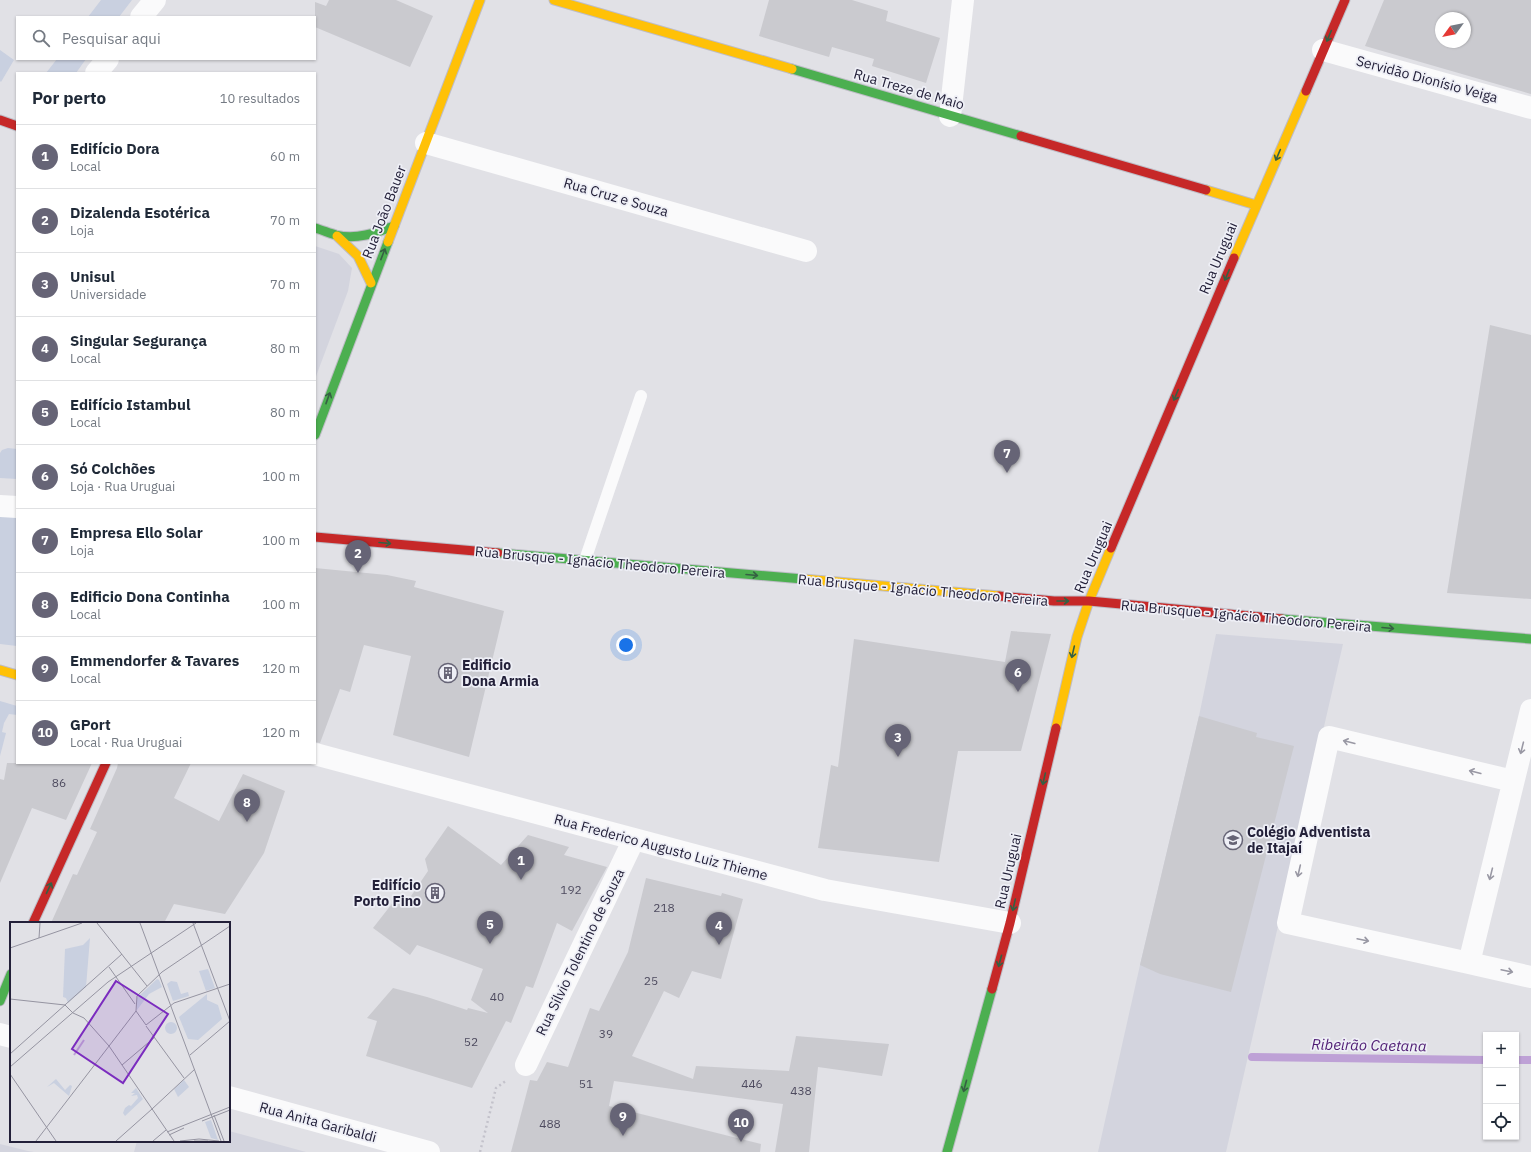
<!DOCTYPE html>
<html lang="pt">
<meta charset="utf-8">
<style>
:root{--surface:#fff;--page:#f6f6f7;--text:#1f2937;--muted:#747a83;--line:#e0e1e3;--accent:#666476}
body{margin:0;font-family:"IBM Plex Sans",sans-serif;background:var(--page);color:var(--text)}
.controls{position:absolute;right:12px;bottom:12px;display:grid;overflow:hidden;border-radius:0px;box-shadow:0 1px 3px #0004}
.controls button{width:36px;height:36px;display:grid;place-items:center;padding:0;border:0;border-bottom:1px solid var(--line);background:var(--surface);color:var(--text);font:20px sans-serif}
.compass{position:absolute;left:1435px;top:12px;width:36px;height:36px;border-radius:50%;background:var(--surface);box-shadow:0 1px 3px #0004;rotate:237deg}
.you{position:absolute;left:626px;top:645px;width:14px;height:14px;margin:-10px;border:3px solid #fff;border-radius:50%;background:#1a73e8;box-shadow:0 0 0 6px #1a73e833}
.badge{display:grid;place-items:center;width:26px;height:26px;border-radius:50%;background:var(--accent);color:#fff;font-size:13px;font-weight:700}
.pin{position:absolute;translate:-50% -33px;filter:drop-shadow(0 1px 2px #0008)}
.pin::after{content:'';position:absolute;top:21px;width:14px;height:12px;background:inherit;clip-path:polygon(0 0,100% 0,50% 100%)}
.list{margin:0;padding:0;list-style:none}
h2{display:flex;justify-content:space-between;align-items:center;height:52px;margin:0;padding:0 16px;font-size:17px}
h2 small{font-size:13px;font-weight:400;color:var(--muted)}
.list li{display:grid;grid-template-columns:26px 1fr auto;gap:12px;align-items:center;box-sizing:border-box;height:64px;padding:0 16px;border-top:1px solid var(--line)}
.list b{display:block;font-size:15px;white-space:nowrap}
.list p{margin:0;font-size:13px;white-space:nowrap;color:var(--muted)}
.list em{font-size:13px;font-style:normal;color:var(--muted)}
.icon{flex:none;width:22px;height:22px;fill:none;stroke:currentColor;stroke-width:2;stroke-linecap:round;stroke-linejoin:round}
.map{position:relative;flex:none;width:1531px;height:1152px;overflow:hidden}
.search{position:absolute;background:var(--surface);box-shadow:0 1px 3px #0004;left:16px;top:16px;width:300px;height:44px;display:flex;align-items:center;gap:10px;box-sizing:border-box;padding:0 14px;border-radius:0px;color:var(--muted);font-size:15px}
.panel{position:absolute;background:var(--surface);box-shadow:0 1px 3px #0004;left:16px;top:72px;width:300px;height:692px;border-radius:0px}
.map>svg:first-child{display:block}
.built{fill:#d3d4de}
.green{fill:#c9d0e0}
.lines{fill:none;stroke-linecap:round;stroke-linejoin:round}
.stream{stroke:#bea1d6;stroke-width:8}
.building{fill:#cacacf;fill-rule:evenodd}
.fast-casing{stroke:#bebdc6;stroke-width:11}
.slow-casing{stroke:#bebdc6;stroke-width:11}
.jam-casing{stroke:#bebdc6;stroke-width:11}
.path{stroke:#c3c2cb;stroke-width:2.5;stroke-dasharray:2 3;stroke-linecap:butt}
.lane{stroke:#fafafb;stroke-width:12}
.street{stroke:#fafafb;stroke-width:22}
.fast{stroke:#4caf50;stroke-width:9}
.slow{stroke:#ffc107;stroke-width:9}
.jam{stroke:#c62828;stroke-width:9}
.oneway{stroke:#356043}
.oneway2{stroke:#9998a4}
.labels{text-anchor:middle;dominant-baseline:central;stroke-width:3.5;stroke-linejoin:round;paint-order:stroke}
.number-label{font-size:12px;fill:#4e4b5f}
.street-label{font-size:14px;fill:#232039;stroke:#eeeff6}
.poi-label{font-size:14px;font-weight:bold;fill:#232039;stroke:#eeeff6;text-anchor:start}
.water-label{font-size:15px;font-style:italic;fill:#4e1b73;stroke:#eeeff6}
.inset-river{fill:none;stroke:#bea1d6;stroke-width:2}
.inset-road{fill:none;stroke:#9594a1;stroke-width:1}
.view{fill:#7b2cbf;fill-opacity:0.15;stroke:#7b2cbf;stroke-width:2}
.inset-edge{fill:none;stroke:#232039;stroke-width:2}
</style>
<div class="map">
<svg width="1531" height="1152" viewBox="0 0 1531 1152">
<rect width="100%" height="100%" fill="#e1e1e6"/>
<path class="built" d="M315,246L339,254L352,268L348,291L315,379Z
M1216,634L1343,644L1226,1152H1098L1140,965L1199,716Z
M229,1131L306,1152H134L137,1141H229Z
M0,1144L28,1151L34,1152H0Z"/>
<path class="green" d="M101,0H132L119,17H88Z
M0,50L14,60L1,82L0,81Z
M57,59H86L76,73H46Z
M8,448L17,449V479L0,478V453L2,450Z
M0,514L17,515V646L0,644Z
M0,701L17,706V715L9,714L4,723L2,732L6,733L0,756Z"/>
<g class="lines">
<path class="stream" d="M1252,1057L1486,1060
M1516,1060H1531"/>
</g>
<path class="building" d="M329,0H396L433,16L410,67L315,27V2L326,6Z
M769,0H852L888,11L886,21L940,38L926,83L872,66L874,59L832,47L829,57L759,36Z
M1384,0H1531V94L1365,46ZM1441,18H1465V42H1441Z
M1490,325L1531,335V599L1447,593Z
M315,568L387,575L416,581L414,587L504,611L469,757L393,735L411,656L364,645L350,692L340,689L320,743L315,742Z
M1011,631L1051,634L1021,751H958L939,862L818,848L831,765L838,767L854,639L1005,662Z
M1199,716L1257,733L1256,737L1294,746L1231,992L1160,974L1140,965Z
M7,763H92L66,820L32,808L0,883V779L4,780Z
M118,763H191L174,798L219,821L243,774L285,791L264,853L225,914L174,904L164,923H51L73,874L77,875L97,832L90,829L117,768Z
M448,826L501,865L528,835L569,847L564,855L607,867L572,931L557,923L533,988L526,986L511,1023L506,1021L472,1088L366,1056L377,1021L367,1018L393,988L427,997L467,1010L468,1008L488,1013L471,1000L483,969L417,945L410,955L373,928L398,896L409,899L428,871L425,859Z
M646,878L721,896L722,893L743,899L721,979L692,971L679,998L664,991L632,1056L693,1079L696,1066L789,1071L796,1036L889,1044L882,1076L818,1067L809,1152H775L783,1104L614,1081L609,1106L761,1144L760,1152H511L530,1080L537,1081L547,1062L568,1067L590,1008L599,1011L628,952Z"/>
<g class="lines">
<g class="fast-casing">
<path id="fast" d="M792,69L1021,136
M315,228C322,230 329,233 336,235C356,240 376,233 394,226
M315,435L388,242
M498,553L803,579
M1282,619L1531,639
M0,1001L11,974
M947,1152L992,989"/>
</g>
<g class="slow-casing">
<path id="slow" d="M554,0L792,69
M1206,190L1256,205
M337,236L358,256L371,283
M388,242L480,0
M1234,258L1306,91
M803,579L999,596
M0,670L17,675
M1056,728L1077,637L1089,601L1111,548"/>
</g>
<g class="jam-casing">
<path id="jam" d="M1306,91L1345,0
M0,120L17,126
M1021,136L1206,190
M315,537L498,553
M1111,548L1234,258
M999,596L1054,601H1089L1282,619
M33,923L106,763
M992,989L1010,923L1056,728"/>
</g>
<path class="path" d="M480,1152L496,1088L507,1080"/>
<path class="lane" d="M585,560L641,396"/>
<path class="street" d="M141,17L155,0
M1323,50L1531,108
M96,73L108,59
M950,116L963,0
M426,143L806,251
M0,506L17,507
M1531,710L1469,963L1531,977
M315,754L825,890L1010,923
M1469,963L1288,923L1329,737L1513,781
M0,1034L11,1037
M526,1065L634,839
M229,1097L429,1152"/>
<use href="#fast" class="fast"/>
<use href="#slow" class="slow"/>
<use href="#jam" class="jam"/>
</g>
<defs><path id="oneway-shaft" d="M-6 0H5M1.5-3L5.5 0L1.5 3" fill="none" stroke-width="1.6" stroke-linecap="round" stroke-linejoin="round"/></defs>
<g class="oneway">
<use href="#oneway-shaft" transform="translate(1329 36) rotate(113)"/>
<use href="#oneway-shaft" transform="translate(1278 155) rotate(113)"/>
<use href="#oneway-shaft" transform="translate(383 254) rotate(-69)"/>
<use href="#oneway-shaft" transform="translate(1227 275) rotate(113)"/>
<use href="#oneway-shaft" transform="translate(1176 395) rotate(113)"/>
<use href="#oneway-shaft" transform="translate(328 398) rotate(-70)"/>
<use href="#oneway-shaft" transform="translate(385 543) rotate(5)"/>
<use href="#oneway-shaft" transform="translate(752 575) rotate(5)"/>
<use href="#oneway-shaft" transform="translate(1063 601)"/>
<use href="#oneway-shaft" transform="translate(1388 628) rotate(5)"/>
<use href="#oneway-shaft" transform="translate(1073 652) rotate(103)"/>
<use href="#oneway-shaft" transform="translate(1044 779) rotate(103)"/>
<use href="#oneway-shaft" transform="translate(49 888) rotate(-65)"/>
<use href="#oneway-shaft" transform="translate(1014 905) rotate(103)"/>
<use href="#oneway-shaft" transform="translate(1000 961) rotate(105)"/>
<use href="#oneway-shaft" transform="translate(965 1086) rotate(105)"/>
</g>
<g class="oneway2">
<use href="#oneway-shaft" transform="translate(1349 742) rotate(-166)"/>
<use href="#oneway-shaft" transform="translate(1522 748) rotate(104)"/>
<use href="#oneway-shaft" transform="translate(1475 772) rotate(-166)"/>
<use href="#oneway-shaft" transform="translate(1299 871) rotate(103)"/>
<use href="#oneway-shaft" transform="translate(1491 874) rotate(104)"/>
<use href="#oneway-shaft" transform="translate(1363 940) rotate(12)"/>
<use href="#oneway-shaft" transform="translate(1507 971) rotate(12)"/>
</g>
<defs>
<g id="building-ring" transform="scale(1)"><circle r="9.5" fill="#eeeff6" stroke="#666476" stroke-width="1.5"/><path d="M-4-6H4V6H1V3H-1V6H-4ZM-2.5-4.3h1.7v1.8h-1.7ZM.8-4.3h1.7v1.8H.8ZM-2.5-1h1.7V.8h-1.7ZM.8-1h1.7V.8H.8Z" fill="#666476"/></g>
<g id="school-ring" transform="scale(1)"><circle r="9.5" fill="#eeeff6" stroke="#666476" stroke-width="1.5"/><path d="M0-5L7-2L0 1L-7-2ZM-4 1L0 2.5L4 1V4Q0 6-4 4Z" fill="#666476"/></g>
</defs>
<g fill-rule="evenodd">
<use href="#building-ring" x="448" y="673"/>
<use href="#school-ring" x="1233" y="840"/>
<use href="#building-ring" x="435" y="893"/>
</g>
<g class="labels">
<g class="number-label">
<text x="59" y="782">86</text>
<text x="571" y="889">192</text>
<text x="664" y="907">218</text>
<text x="651" y="980">25</text>
<text x="497" y="996">40</text>
<text x="606" y="1033">39</text>
<text x="471" y="1041">52</text>
<text x="586" y="1083">51</text>
<text x="752" y="1083">446</text>
<text x="801" y="1090">438</text>
<text x="550" y="1123">488</text>
</g>
<g class="street-label">
<text transform="translate(1427 79) rotate(15)">Servidão Dionísio Veiga</text>
<text transform="translate(909 89) rotate(16)">Rua Treze de Maio</text>
<text transform="translate(616 197) rotate(16)">Rua Cruz e Souza</text>
<text transform="translate(384 212) rotate(-69)">Rua João Bauer</text>
<text transform="translate(1218 258) rotate(-67)">Rua Uruguai</text>
<text transform="translate(1093 557) rotate(-67)">Rua Uruguai</text>
<text transform="translate(600 562) rotate(5)">Rua Brusque - Ignácio Theodoro Pereira</text>
<text transform="translate(923 590) rotate(5)">Rua Brusque - Ignácio Theodoro Pereira</text>
<text transform="translate(1246 616) rotate(5)">Rua Brusque - Ignácio Theodoro Pereira</text>
<text transform="translate(661 847) rotate(15)">Rua Frederico Augusto Luiz Thieme</text>
<text transform="translate(1008 871) rotate(-77)">Rua Uruguai</text>
<text transform="translate(580 952) rotate(-64)">Rua Sílvio Tolentino de Souza</text>
<text transform="translate(318 1122) rotate(15)">Rua Anita Garibaldi</text>
</g>
<g class="poi-label">
<text x="462" y="665">Edificio<tspan x="462" dy="16">Dona Armia</tspan></text>
<text x="1247" y="832">Colégio Adventista<tspan x="1247" dy="16">de Itajaí</tspan></text>
<text x="421" y="885" text-anchor="end">Edifício<tspan x="421" dy="16">Porto Fino</tspan></text>
</g>
<g class="water-label">
<text transform="translate(1369 1045) rotate(1)">Ribeirão Caetana</text>
</g>
</g>
<g transform="translate(10 922)">
<rect width="220" height="220" fill="#e1e1e6"/>
<path d="M80,16L76,65L58,81L56,76L53,75L55,27L73,23ZM198,47L205,66L196,69L189,49ZM147,57L149,58L152,65L139,72L127,88V76ZM161,59L167,60L171,72L178,70L179,74L163,79L157,62ZM197,72V78L208,83L212,97L188,118L178,117L169,95ZM155 106a6 6 0 1 1 12 0a6 6 0 1 1-12 0ZM46,157L55,168L60,163L62,164L59,174L44,161L37,165ZM174,158L179,165L168,175L164,167ZM126,166L133,177L115,194L113,191L115,186L119,183L121,184L128,176L127,173L121,174L125,171H121ZM201,198L208,218L201,216L195,200Z" fill="#c9d0e0"/>
<path class="inset-river" d="M64,133L74,118"/>
<path class="inset-road" d="M87,1L137,64M130,1L211,219M183,1L220,99M29,16L30,1M0,26L72,1M99,45L125,82M0,77L55,83L63,91L74,96L99,124L164,219M136,103L126,89L127,74L152,50L220,4M136,103L164,81L220,62M136,104L174,156M0,132L112,32M180,133L220,99M112,143L145,115M0,145L98,60L186,1M0,152L46,219M142,187L185,147M204,193L214,219M192,199L220,188M157,210L220,185M159,213L174,206M26,219L126,89M106,219L142,187M143,219L156,208M170,219L189,217L209,219M184,219H198"/>
<path class="view" d="M106,59L158,92L113,161L62,127Z"/>
<rect width="220" height="220" class="inset-edge"/>
</g>
</svg>
<div class="controls">
<button>+</button>
<button>−</button>
<button><svg class="icon" aria-label="locate" viewBox="0 0 24 24"><circle cx="12" cy="12" r="6"/><path d="M12 2v4M12 18v4M2 12h4M18 12h4"/></svg></button>
</div>
<svg class="compass" viewBox="-18 -18 36 36"><path d="M0-13l5 13h-10z" fill="#e53935"/><path d="M0 13l5-13h-10z" fill="#747a83"/></svg>
<div class="you"></div>
<div class="pin badge" style="left:521px;top:880px">1</div>
<div class="pin badge" style="left:358px;top:573px">2</div>
<div class="pin badge" style="left:898px;top:757px">3</div>
<div class="pin badge" style="left:719px;top:945px">4</div>
<div class="pin badge" style="left:490px;top:944px">5</div>
<div class="pin badge" style="left:1018px;top:692px">6</div>
<div class="pin badge" style="left:1007px;top:473px">7</div>
<div class="pin badge" style="left:247px;top:822px">8</div>
<div class="pin badge" style="left:623px;top:1136px">9</div>
<div class="pin badge" style="left:741px;top:1142px">10</div>
<div class="search"><svg class="icon" aria-label="search" viewBox="0 0 24 24"><circle cx="10" cy="10" r="6"/><path d="M15 15l6 6"/></svg>Pesquisar aqui</div>
<section class="panel">
<h2>Por perto<small>10 resultados</small></h2>
<ul class="list">
<li><span class="badge">1</span><div><b>Edifício Dora</b><p>Local</p></div><em>60 m</em></li>
<li><span class="badge">2</span><div><b>Dizalenda Esotérica</b><p>Loja</p></div><em>70 m</em></li>
<li><span class="badge">3</span><div><b>Unisul</b><p>Universidade</p></div><em>70 m</em></li>
<li><span class="badge">4</span><div><b>Singular Segurança</b><p>Local</p></div><em>80 m</em></li>
<li><span class="badge">5</span><div><b>Edifício Istambul</b><p>Local</p></div><em>80 m</em></li>
<li><span class="badge">6</span><div><b>Só Colchões</b><p>Loja · Rua Uruguai</p></div><em>100 m</em></li>
<li><span class="badge">7</span><div><b>Empresa Ello Solar</b><p>Loja</p></div><em>100 m</em></li>
<li><span class="badge">8</span><div><b>Edificio Dona Continha</b><p>Local</p></div><em>100 m</em></li>
<li><span class="badge">9</span><div><b>Emmendorfer &amp; Tavares</b><p>Local</p></div><em>120 m</em></li>
<li><span class="badge">10</span><div><b>GPort</b><p>Local · Rua Uruguai</p></div><em>120 m</em></li>
</ul>
</section>
</div>
